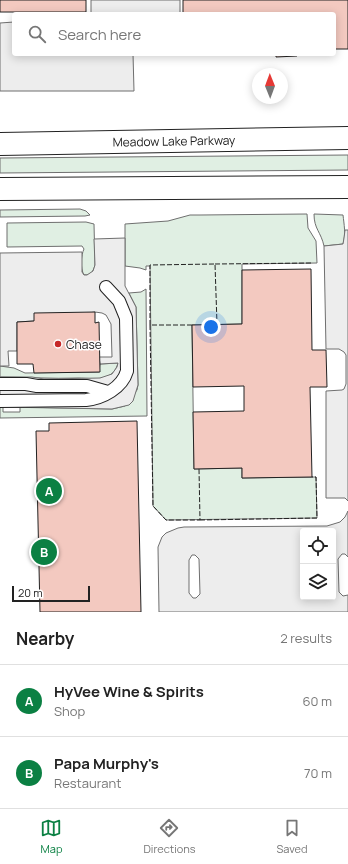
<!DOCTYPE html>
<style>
:root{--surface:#fff;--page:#f2f2f2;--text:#222;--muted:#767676;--line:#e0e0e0;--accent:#0b8043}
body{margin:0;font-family:Manrope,sans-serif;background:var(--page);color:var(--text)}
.controls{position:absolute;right:12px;bottom:12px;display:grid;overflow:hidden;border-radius:4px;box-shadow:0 2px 10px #0003}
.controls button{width:36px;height:36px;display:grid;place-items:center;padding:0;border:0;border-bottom:1px solid var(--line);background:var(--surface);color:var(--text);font:20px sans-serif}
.compass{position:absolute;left:252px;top:68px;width:36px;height:36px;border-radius:50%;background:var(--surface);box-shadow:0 2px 10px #0003;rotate:359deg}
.scale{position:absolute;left:12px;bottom:10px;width:78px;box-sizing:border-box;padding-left:4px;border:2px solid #222;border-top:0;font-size:11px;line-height:14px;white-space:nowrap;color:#222;-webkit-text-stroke:3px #fff;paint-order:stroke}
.you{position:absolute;left:211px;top:327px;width:14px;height:14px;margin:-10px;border:3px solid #fff;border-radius:50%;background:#1a73e8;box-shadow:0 0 0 6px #1a73e833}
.badge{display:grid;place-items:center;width:26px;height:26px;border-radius:50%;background:var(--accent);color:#fff;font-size:13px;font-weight:700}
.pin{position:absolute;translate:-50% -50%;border:2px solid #fff;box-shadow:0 1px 4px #0006}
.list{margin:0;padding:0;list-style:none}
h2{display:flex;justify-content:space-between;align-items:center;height:52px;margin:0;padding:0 16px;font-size:17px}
h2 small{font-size:13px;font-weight:400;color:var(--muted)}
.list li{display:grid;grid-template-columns:26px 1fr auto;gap:12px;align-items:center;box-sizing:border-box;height:72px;padding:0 16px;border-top:1px solid var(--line)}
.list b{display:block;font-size:15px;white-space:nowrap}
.list p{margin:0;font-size:13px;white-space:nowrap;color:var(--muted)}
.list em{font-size:13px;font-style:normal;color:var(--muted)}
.icon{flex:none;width:22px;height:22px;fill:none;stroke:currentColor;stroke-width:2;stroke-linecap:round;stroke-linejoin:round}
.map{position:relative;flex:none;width:348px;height:612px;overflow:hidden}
.search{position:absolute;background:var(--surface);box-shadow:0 2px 10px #0003;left:12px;right:12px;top:12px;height:44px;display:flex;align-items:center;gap:10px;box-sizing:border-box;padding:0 14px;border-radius:4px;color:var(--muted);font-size:15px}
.sheet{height:196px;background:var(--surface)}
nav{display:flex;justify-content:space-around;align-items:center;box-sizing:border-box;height:56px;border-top:1px solid var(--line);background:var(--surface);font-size:11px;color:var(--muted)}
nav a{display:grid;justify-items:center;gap:2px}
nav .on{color:var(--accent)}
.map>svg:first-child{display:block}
.green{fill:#e0efe3;stroke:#6f6f6f}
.parking{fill:#ededed;stroke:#6f6f6f;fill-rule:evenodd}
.building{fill:#f3c9c0;stroke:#222}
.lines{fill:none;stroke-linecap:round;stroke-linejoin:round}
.lane-casing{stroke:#222;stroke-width:14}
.street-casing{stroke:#222;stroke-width:24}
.lane{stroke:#fff;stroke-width:12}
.street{stroke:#fff;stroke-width:22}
.fence{stroke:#222;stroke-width:1;stroke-dasharray:5 2;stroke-linecap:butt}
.poi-dot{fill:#c62828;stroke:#fff;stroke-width:1.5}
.labels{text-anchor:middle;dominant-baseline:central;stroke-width:3;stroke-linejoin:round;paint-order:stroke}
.street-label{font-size:12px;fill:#222;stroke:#fff}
.poi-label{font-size:12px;fill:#222;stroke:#fff;text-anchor:start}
</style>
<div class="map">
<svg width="348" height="612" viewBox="0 0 348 612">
<rect width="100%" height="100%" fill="#fff"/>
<path class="green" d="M348,155V170L0,173V158Z
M80,209L86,211L90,215L85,216L0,217V210Z
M307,214L308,228L316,241L317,263L242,264V324L192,325L194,469L242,468V478L316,477L317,518L166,520L153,506L150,266H146V270L140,268L125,266V224L168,221L190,215H200Z
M314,214L343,215C344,224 346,234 343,244L324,246C321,232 314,229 314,214Z
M86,222L94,224L95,265C93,272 91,275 84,275C80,268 81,255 84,249L82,246L7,247V223Z
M146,289L147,416L0,418V407H3V412H20V407L112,409L125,406L137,390L138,385L136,307L129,293L141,292Z
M118,363C116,370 113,374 106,377C98,380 87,378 78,378C52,379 26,377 0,377V366L14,368L25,373L99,372L100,364Z"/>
<path class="parking" d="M91,0H180V14H91Z
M14,22V54H133L134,91H0V23Z
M345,230H348V501L345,498H326V391L342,390L344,389L346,384V355L344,352L339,349H326L324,246L343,244L344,238Z
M125,238V286L136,307L138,385L133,401L129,405L112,409L0,407V377H32L44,379L100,378L112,374L117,367L118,363L100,364L99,357H112L111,324L106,315L102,313L95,312L34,321L17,322V351H8L9,366H0V253L82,252V272L84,275H87L93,271L95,265L94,239Z
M348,511V557L345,554H342L338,559L339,592L343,596L348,595V612H159L158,547L162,537L166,533L178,528L184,527L327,526L340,522L345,517ZM303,531H333V597H303ZM192,555H195L199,559L200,594L196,598H193L189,593V560Z"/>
<path class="building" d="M0,0H86V12H0Z
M183,0H348V49H334V14H183Z
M276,54H297V56L276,57Z
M311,269L312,350H326L327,387H310L312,477L242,478V468L194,469L193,412L244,411V386L193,387L192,325L242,324V270Z
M95,312V323L99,322L100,372L34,373L33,364H17V322L34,321V313Z
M137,421L141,612H40L36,431H49V423Z"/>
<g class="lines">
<g class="lane-casing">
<path id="lane" d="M0,384H26L37,386H87L108,392
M0,401L86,400C103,398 122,388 127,371L126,318L119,301L106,287"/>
</g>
<g class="street-casing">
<path id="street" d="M0,144L348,138
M0,189L348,187"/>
</g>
<use href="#lane" class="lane"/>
<use href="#street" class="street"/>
<path class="fence" d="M215,264L312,263
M150,325L153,506L166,520H200L199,469
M192,325H150V265L215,264L217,324
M200,520L317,518L316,477H312"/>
</g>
<circle class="poi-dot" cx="58" cy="344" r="4"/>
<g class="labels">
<g class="street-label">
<text transform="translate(174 141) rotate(-1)">Meadow Lake Parkway</text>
</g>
<g class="poi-label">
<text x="66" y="344">Chase</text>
</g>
</g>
</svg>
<div class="controls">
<button><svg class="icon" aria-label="locate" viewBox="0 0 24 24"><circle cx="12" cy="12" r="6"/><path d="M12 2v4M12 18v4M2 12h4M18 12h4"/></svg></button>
<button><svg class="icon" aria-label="layers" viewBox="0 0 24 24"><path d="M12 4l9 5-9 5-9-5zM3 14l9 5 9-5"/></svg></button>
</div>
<svg class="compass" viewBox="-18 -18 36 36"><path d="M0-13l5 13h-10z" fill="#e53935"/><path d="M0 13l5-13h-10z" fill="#767676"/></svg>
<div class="scale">20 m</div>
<div class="you"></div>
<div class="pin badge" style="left:49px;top:491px">A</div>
<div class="pin badge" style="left:44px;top:552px">B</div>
<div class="search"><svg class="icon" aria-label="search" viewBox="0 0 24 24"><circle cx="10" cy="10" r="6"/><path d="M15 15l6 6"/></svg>Search here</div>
</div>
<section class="sheet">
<h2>Nearby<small>2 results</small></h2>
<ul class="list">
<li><span class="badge">A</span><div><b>HyVee Wine &amp; Spirits</b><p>Shop</p></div><em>60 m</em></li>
<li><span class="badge">B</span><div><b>Papa Murphy's</b><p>Restaurant</p></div><em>70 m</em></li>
</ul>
</section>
<nav>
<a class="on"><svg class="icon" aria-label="map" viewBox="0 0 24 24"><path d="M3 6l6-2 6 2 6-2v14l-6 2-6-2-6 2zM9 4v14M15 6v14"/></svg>Map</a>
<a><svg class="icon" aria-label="directions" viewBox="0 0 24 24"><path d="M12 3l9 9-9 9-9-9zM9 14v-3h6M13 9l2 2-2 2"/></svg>Directions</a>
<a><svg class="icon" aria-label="saved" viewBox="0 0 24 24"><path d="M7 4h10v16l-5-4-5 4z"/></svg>Saved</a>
</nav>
